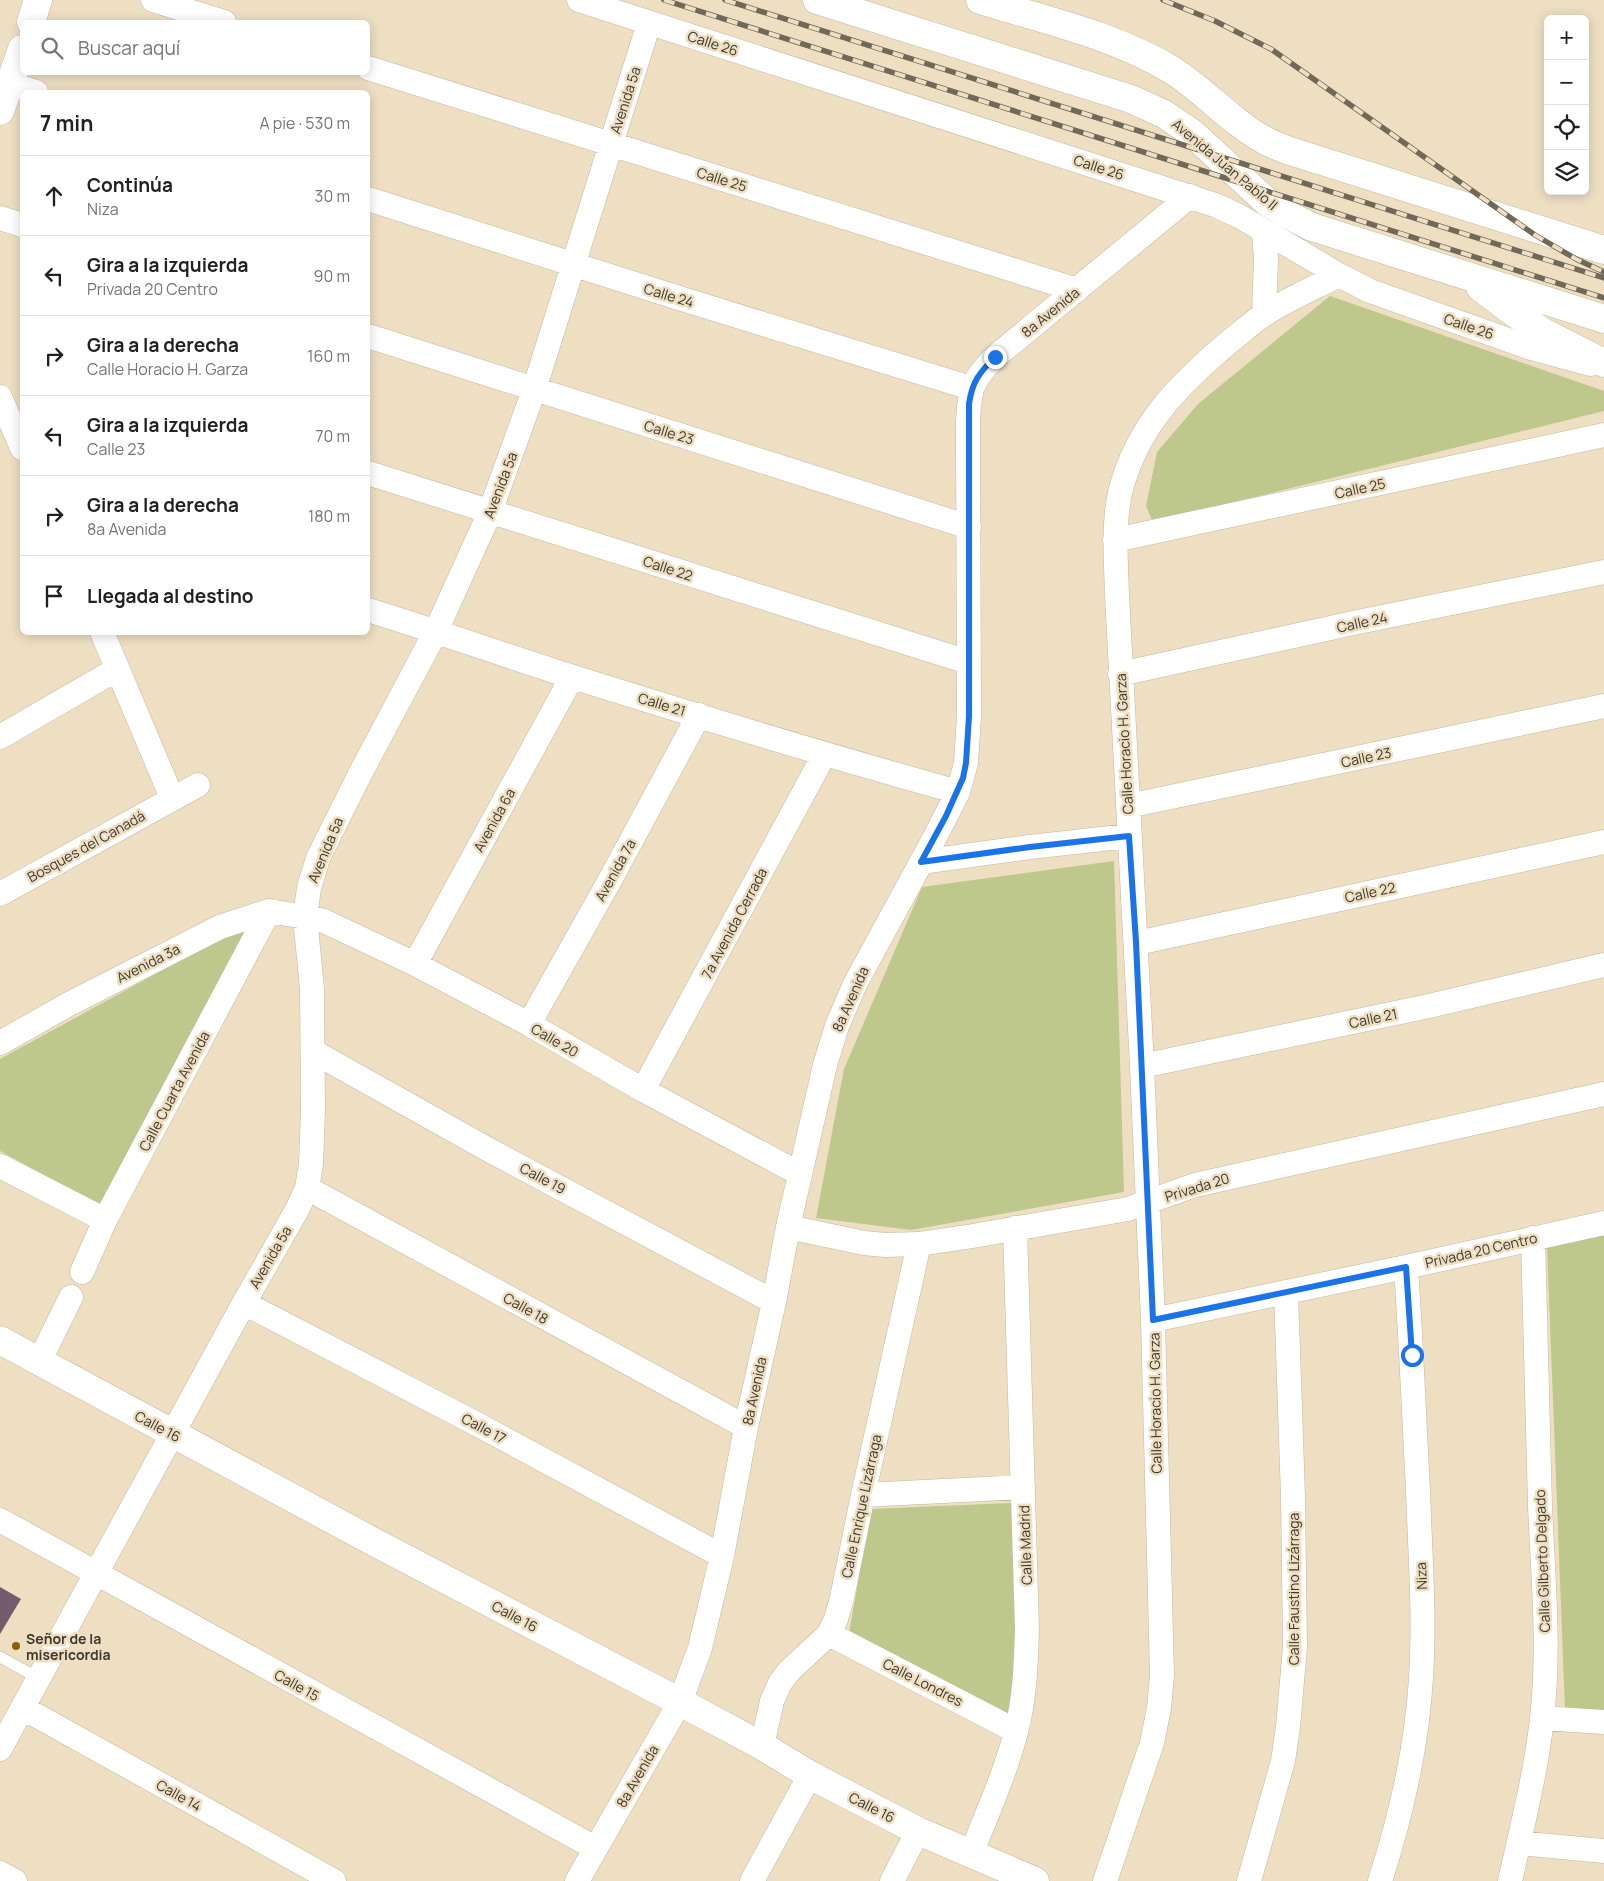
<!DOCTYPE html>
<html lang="es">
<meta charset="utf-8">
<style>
:root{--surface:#fff;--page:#f6f6f6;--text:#202124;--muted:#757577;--line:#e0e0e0}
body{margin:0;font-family:Manrope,sans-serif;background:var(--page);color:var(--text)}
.controls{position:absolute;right:15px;top:15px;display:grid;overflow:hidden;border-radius:8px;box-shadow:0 2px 12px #0003}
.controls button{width:45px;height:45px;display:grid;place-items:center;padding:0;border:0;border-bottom:1px solid var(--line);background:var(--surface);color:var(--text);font:25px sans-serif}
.stop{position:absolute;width:15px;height:15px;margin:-11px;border:4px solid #1a73e8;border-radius:50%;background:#fff}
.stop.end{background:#1a73e8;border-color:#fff;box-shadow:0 1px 5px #0008}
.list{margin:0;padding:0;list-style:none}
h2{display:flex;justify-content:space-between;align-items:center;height:65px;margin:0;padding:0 20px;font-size:21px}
h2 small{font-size:16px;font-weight:400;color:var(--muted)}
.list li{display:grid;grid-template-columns:32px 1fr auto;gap:15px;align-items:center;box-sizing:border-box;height:80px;padding:0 20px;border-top:1px solid var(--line)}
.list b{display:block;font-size:19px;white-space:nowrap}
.list p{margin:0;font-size:16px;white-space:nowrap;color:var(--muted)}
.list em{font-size:16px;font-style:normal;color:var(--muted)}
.icon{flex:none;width:28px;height:28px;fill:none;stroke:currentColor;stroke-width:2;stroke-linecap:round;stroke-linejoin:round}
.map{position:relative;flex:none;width:1604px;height:1881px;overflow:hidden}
.search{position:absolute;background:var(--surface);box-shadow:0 2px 12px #0003;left:20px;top:20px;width:350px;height:55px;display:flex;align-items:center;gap:12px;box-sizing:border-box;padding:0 18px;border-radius:8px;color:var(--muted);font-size:19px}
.panel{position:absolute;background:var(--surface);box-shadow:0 2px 12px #0003;left:20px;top:90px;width:350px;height:545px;border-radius:8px}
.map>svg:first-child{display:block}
.green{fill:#bec78c}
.building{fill:#745c6d}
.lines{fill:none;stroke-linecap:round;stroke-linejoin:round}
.lane-casing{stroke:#c5b79c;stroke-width:12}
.street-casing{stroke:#c5b79c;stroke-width:25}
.secondary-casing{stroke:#c5b79c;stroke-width:29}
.lane{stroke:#fff;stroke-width:11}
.street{stroke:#fff;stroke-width:24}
.secondary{stroke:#fff;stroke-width:28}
.rail-casing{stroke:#706858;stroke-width:5.5}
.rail{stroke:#eedfc3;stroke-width:4;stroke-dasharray:11;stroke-linecap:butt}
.route{stroke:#1a73e8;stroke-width:6}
.poi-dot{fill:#915e0f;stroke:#eedfc3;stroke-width:2}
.labels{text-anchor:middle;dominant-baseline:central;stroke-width:5;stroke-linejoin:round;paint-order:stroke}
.street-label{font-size:14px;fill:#3d372c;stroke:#eedfc3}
.poi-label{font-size:14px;font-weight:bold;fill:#3d372c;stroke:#eedfc3;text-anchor:start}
</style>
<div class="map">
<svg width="1604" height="1881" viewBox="0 0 1604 1881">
<rect width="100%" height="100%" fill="#eedfc3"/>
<path class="green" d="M1330,296L1604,391V411L1153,522L1146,506L1157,452L1198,404Z
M1114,861L1124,1192L911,1230L816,1218L844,1069L922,887Z
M249,923L101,1206L0,1151V1059Z
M1604,1234V1711L1565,1709L1547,1246Z
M1011,1503L1018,1652L1013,1706L1008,1714L849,1633L871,1509Z"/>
<path class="building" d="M0,1587L21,1599L0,1634Z"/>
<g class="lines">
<g class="lane-casing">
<path id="lane" d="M0,1657L40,1679"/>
</g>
<g class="street-casing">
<path id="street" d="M153,0L224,22
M579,0L1215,205L1239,216L1339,275L1370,291L1531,348L1590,364
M368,68C604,143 841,215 1077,290
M0,81L36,92
M368,199L679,298L971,388
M0,218L22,225
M1264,231L1266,259L1264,314
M368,336L969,527
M0,397L22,448
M368,473L968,662
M1115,540L1604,435
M368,610C436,631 504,655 573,677C700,717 829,756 958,792
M102,632L172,798
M1120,674L1358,622L1604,572
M0,737L117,669
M1128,806L1604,706
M921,862L1030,847L1129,836
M0,894L198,785
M1137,943L1604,842
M415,964L572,677
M529,1024L610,880L699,715
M0,1043L69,1004L220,927L269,911L305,917L324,921L415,964L529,1024L643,1090L800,1174
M314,1052L489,1150L774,1302
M1142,1066L1429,1006L1604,965
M643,1090L824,755
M0,1166L105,1220
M307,1188L746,1427
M788,1227L864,1243L885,1245L919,1244L973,1236L1128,1209L1195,1185L1604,1094
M82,1272L105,1220L269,911
M244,1303L471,1421L722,1556
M1153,1320L1406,1267L1604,1223
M39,1362L71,1297
M863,1495L1023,1487
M0,1520L595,1848
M829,1634L1016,1731
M23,1708L334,1881
M1542,1718L1604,1722
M762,1746L772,1701L780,1683L789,1671L829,1634L836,1619L842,1598L863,1495L919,1244
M0,1749L244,1303L298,1208L307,1188L311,1164L313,1110L312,989L305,917L309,888L318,858L360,774L436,631L490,512L534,390L649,23
M1519,1843L1604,1851
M971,1854C987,1814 1005,1774 1016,1732C1025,1698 1026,1663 1027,1629L1015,1228
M0,1873L15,1881
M577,1881L680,1702L700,1648L722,1556L746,1427L774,1302L788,1227L825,1065L837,1026L855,984L935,837L958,792L966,763L969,716L968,424C969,391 971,381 995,357L1190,196
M752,1881L810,1775
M892,1881L918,1831
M1105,1881L1152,1743L1159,1708L1162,1675L1153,1320L1142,1066L1117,595C1116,561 1113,526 1120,493C1136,427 1179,384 1229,342C1241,333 1252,322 1265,314C1288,299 1314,288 1339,275
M1249,1881L1283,1761L1288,1727L1295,1647L1293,1496L1286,1292
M1380,1881C1401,1816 1417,1746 1421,1678C1425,1615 1420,1552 1418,1490C1414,1415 1411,1341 1406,1267
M1510,1881C1522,1827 1536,1773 1542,1718C1550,1648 1543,1576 1540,1506C1537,1417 1536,1327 1533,1238"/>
</g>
<g class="secondary-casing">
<path id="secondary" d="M817,0L1131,99L1164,114L1192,133L1267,202L1288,215L1312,227L1604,319
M980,0C1044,20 1114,35 1172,70C1205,91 1231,122 1266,141C1273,145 1282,148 1290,151L1604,250
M31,22L38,0
M0,111L22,49
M1480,287L1513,312L1543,332L1604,363
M0,1340L372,1541L680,1702L762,1746L810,1775L918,1831L1035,1881"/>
</g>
<use href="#lane" class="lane"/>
<use href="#street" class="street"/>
<use href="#secondary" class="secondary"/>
<g class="rail-casing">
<path id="rail" d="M664,0L1604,298
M725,0L1604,278
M1163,0L1215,21L1271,49L1535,235L1576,259L1604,272"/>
</g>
<use href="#rail" class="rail"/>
</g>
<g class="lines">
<path class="route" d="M995,357C979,373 972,382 969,404V716L966,763L963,778L946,816L921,862L1030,847L1129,836L1136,942L1153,1320L1406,1267L1412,1355"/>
</g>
<circle class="poi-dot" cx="16" cy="1646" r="5"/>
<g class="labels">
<g class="street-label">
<text transform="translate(713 43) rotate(18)">Calle 26</text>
<text transform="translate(625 100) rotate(-72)">Avenida 5a</text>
<text transform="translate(1225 164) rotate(40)">Avenida Juan Pablo II</text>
<text transform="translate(1099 167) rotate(18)">Calle 26</text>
<text transform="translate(722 179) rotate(17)">Calle 25</text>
<text transform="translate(669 295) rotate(17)">Calle 24</text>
<text transform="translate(1050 312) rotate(-39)">8a Avenida</text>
<text transform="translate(1469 326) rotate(19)">Calle 26</text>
<text transform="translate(669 432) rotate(17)">Calle 23</text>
<text transform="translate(500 485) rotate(-69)">Avenida 5a</text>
<text transform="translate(1360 488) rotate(-12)">Calle 25</text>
<text transform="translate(668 568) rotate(18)">Calle 22</text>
<text transform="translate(1362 622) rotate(-12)">Calle 24</text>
<text transform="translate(662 704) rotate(17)">Calle 21</text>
<text transform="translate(1124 744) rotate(-93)">Calle Horacio H. Garza</text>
<text transform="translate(1366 757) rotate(-12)">Calle 23</text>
<text transform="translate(494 820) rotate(-61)">Avenida 6a</text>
<text transform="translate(86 846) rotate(-29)">Bosques del Canadá</text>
<text transform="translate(325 850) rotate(-67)">Avenida 5a</text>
<text transform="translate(615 870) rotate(-61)">Avenida 7a</text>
<text transform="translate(1370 892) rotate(-12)">Calle 22</text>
<text transform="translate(734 923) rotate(-62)">7a Avenida Cerrada</text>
<text transform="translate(148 963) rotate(-27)">Avenida 3a</text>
<text transform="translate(850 999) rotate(-66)">8a Avenida</text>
<text transform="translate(1373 1018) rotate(-12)">Calle 21</text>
<text transform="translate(555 1040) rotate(30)">Calle 20</text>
<text transform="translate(174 1091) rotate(-62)">Calle Cuarta Avenida</text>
<text transform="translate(543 1178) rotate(28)">Calle 19</text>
<text transform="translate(1197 1187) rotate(-17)">Privada 20</text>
<text transform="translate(1481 1250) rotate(-13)">Privada 20 Centro</text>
<text transform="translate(270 1257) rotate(-60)">Avenida 5a</text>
<text transform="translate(526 1308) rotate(29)">Calle 18</text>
<text transform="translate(754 1391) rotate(-78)">8a Avenida</text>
<text transform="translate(1155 1403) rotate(-91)">Calle Horacio H. Garza</text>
<text transform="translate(158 1426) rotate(28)">Calle 16</text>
<text transform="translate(484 1428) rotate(28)">Calle 17</text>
<text transform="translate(861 1506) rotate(-78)">Calle Enrique Lizárraga</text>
<text transform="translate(1025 1545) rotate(-92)">Calle Madrid</text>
<text transform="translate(1542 1561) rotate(-92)">Calle Gilberto Delgado</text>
<text transform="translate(1421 1576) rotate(-92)">Niza</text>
<text transform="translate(1293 1589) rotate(-90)">Calle Faustino Lizárraga</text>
<text transform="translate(515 1616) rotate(28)">Calle 16</text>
<text transform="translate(923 1682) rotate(27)">Calle Londres</text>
<text transform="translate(297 1685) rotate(29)">Calle 15</text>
<text transform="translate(637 1776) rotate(-60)">8a Avenida</text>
<text transform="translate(179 1795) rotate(29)">Calle 14</text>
<text transform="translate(872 1807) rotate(27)">Calle 16</text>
</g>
<g class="poi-label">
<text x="26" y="1638">Señor de la<tspan x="26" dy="16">misericordia</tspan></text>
</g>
</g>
</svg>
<div class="controls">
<button>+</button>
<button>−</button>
<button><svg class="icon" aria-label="locate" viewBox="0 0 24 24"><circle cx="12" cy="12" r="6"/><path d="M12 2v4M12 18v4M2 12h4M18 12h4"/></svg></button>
<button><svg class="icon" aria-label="layers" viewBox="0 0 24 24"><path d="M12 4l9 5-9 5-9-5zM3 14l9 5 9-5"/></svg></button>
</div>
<div class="stop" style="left:1412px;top:1355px"></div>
<div class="stop end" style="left:995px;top:357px"></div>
<div class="search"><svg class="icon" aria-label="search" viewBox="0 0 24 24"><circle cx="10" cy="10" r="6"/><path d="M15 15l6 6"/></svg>Buscar aquí</div>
<section class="panel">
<h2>7 min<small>A pie · 530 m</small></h2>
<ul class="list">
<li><svg class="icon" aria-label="ahead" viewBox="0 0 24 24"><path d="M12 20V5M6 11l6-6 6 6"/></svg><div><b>Continúa</b><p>Niza</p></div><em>30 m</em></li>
<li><svg class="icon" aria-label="left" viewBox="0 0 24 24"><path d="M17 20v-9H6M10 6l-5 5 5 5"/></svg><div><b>Gira a la izquierda</b><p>Privada 20 Centro</p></div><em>90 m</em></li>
<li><svg class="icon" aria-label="right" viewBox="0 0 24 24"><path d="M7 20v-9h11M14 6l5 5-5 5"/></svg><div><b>Gira a la derecha</b><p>Calle Horacio H. Garza</p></div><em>160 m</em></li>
<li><svg class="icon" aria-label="left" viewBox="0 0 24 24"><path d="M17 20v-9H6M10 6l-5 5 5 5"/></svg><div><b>Gira a la izquierda</b><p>Calle 23</p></div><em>70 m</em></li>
<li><svg class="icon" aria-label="right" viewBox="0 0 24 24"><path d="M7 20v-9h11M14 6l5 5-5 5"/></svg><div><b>Gira a la derecha</b><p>8a Avenida</p></div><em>180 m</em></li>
<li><svg class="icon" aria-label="arrive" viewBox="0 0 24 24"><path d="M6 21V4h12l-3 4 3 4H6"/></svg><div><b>Llegada al destino</b></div></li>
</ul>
</section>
</div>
